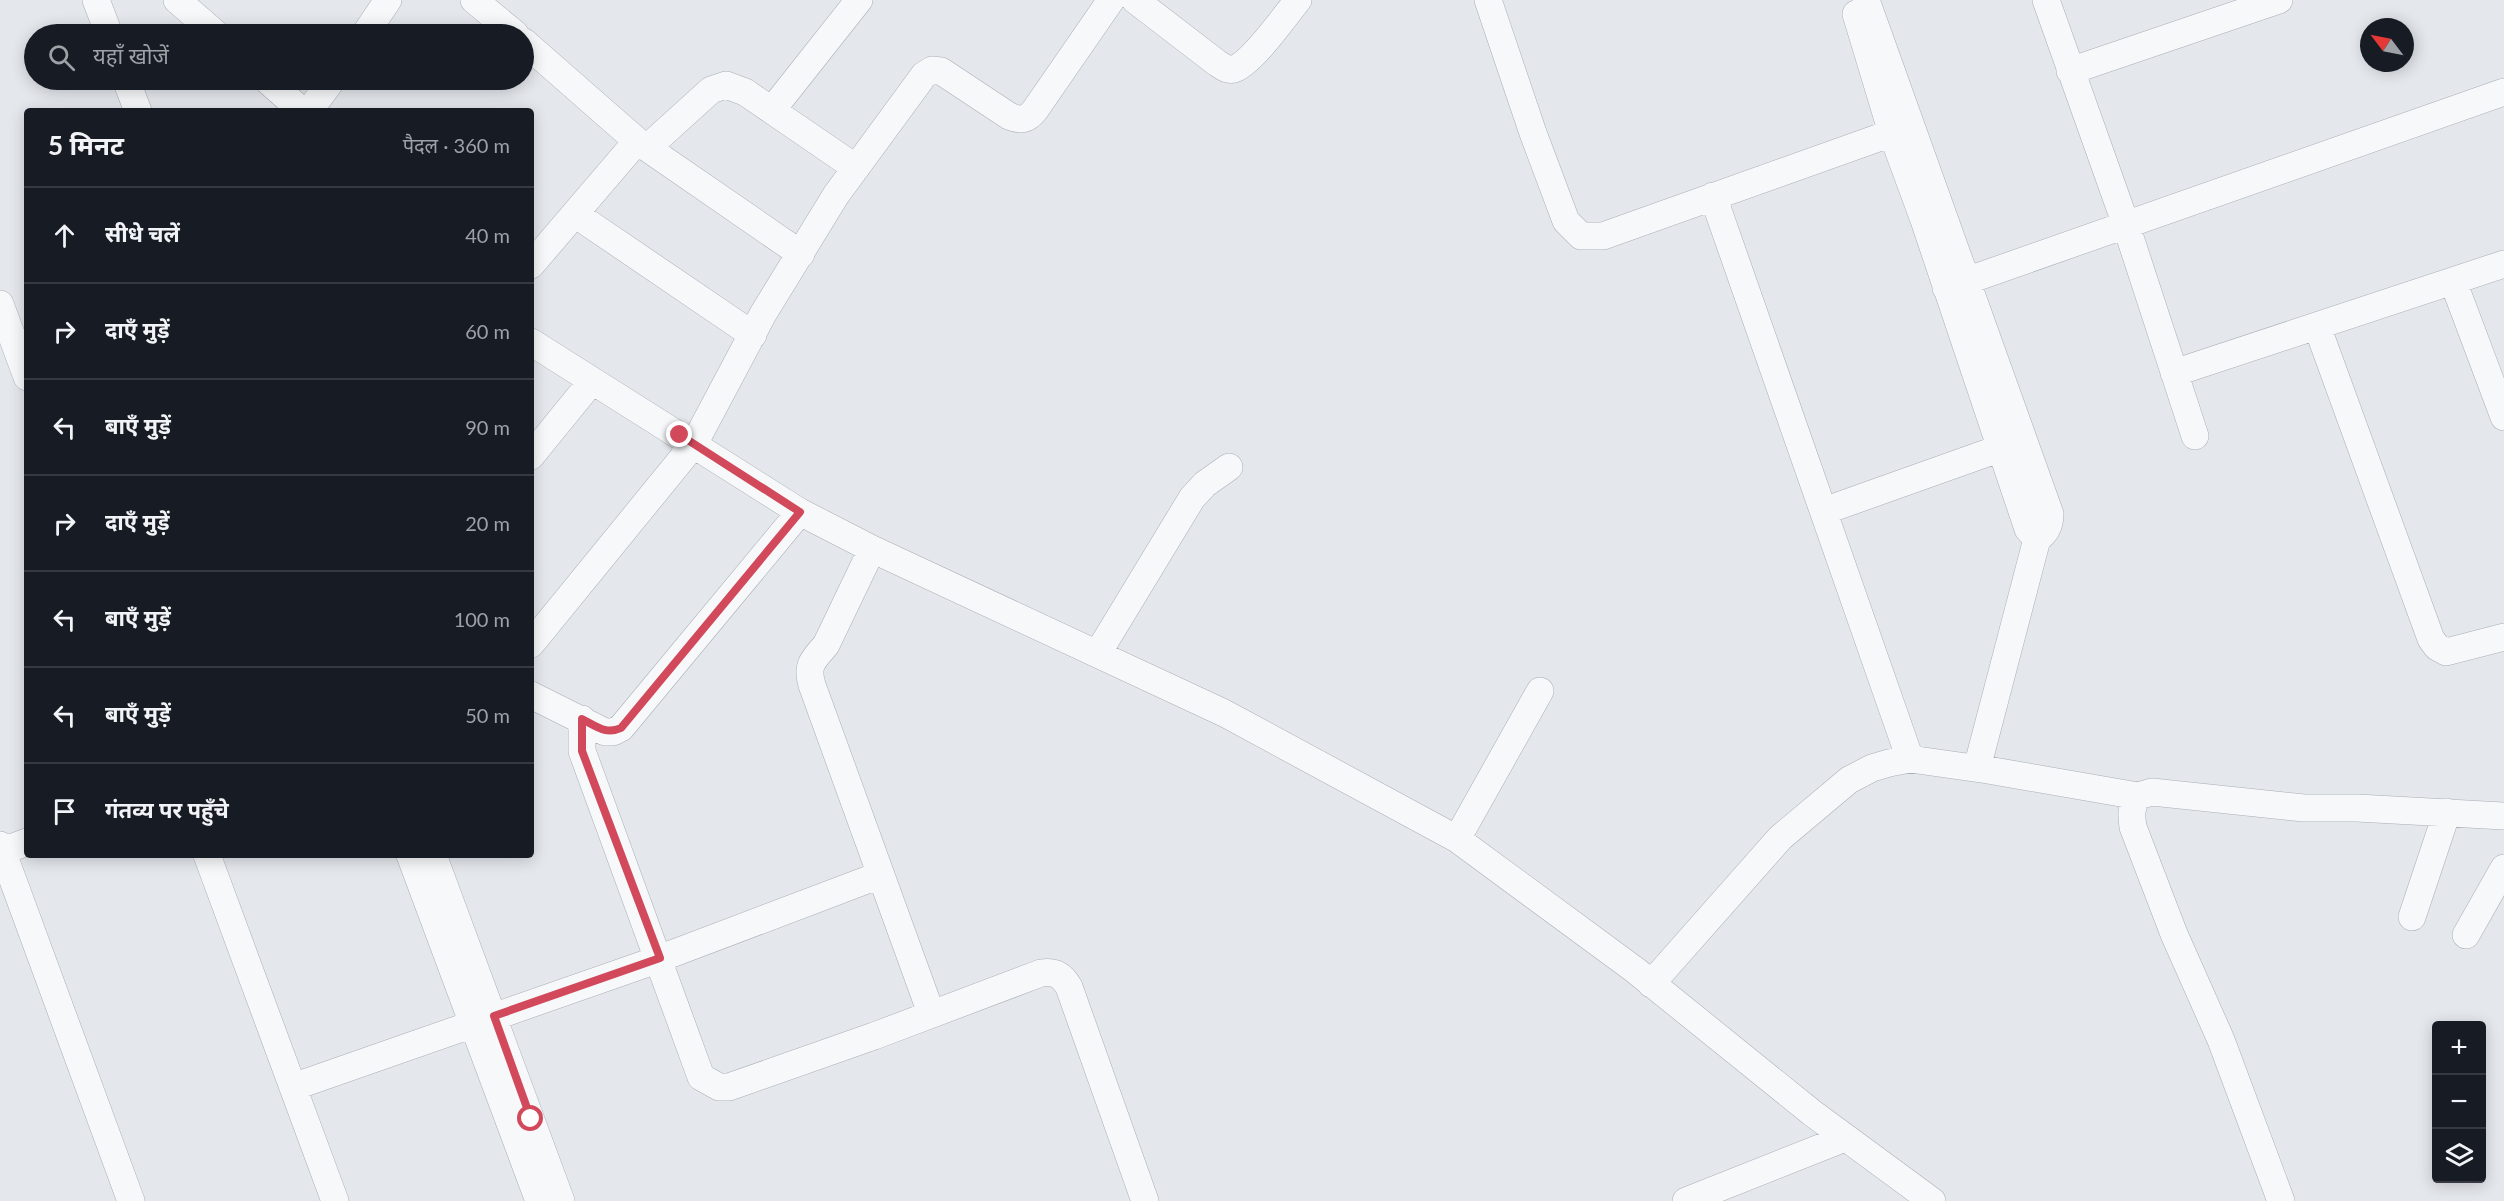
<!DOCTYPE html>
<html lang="hi">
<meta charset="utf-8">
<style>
:root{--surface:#171b24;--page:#20242c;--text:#f1f3f6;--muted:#9ea1a6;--line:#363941}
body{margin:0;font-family:Lato,"Noto Sans Devanagari",sans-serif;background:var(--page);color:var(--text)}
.controls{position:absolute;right:18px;bottom:18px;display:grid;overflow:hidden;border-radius:6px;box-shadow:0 3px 15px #0003}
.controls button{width:54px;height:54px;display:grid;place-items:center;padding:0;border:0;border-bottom:2px solid var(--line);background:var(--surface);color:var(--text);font:30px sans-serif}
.compass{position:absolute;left:2360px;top:18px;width:54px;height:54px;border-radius:50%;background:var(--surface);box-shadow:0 3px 15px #0003;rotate:302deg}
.stop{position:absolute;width:18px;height:18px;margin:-14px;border:4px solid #d1495b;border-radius:50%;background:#fff}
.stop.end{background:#d1495b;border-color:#fff;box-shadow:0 2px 6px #0008}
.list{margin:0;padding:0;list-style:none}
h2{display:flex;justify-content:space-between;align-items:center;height:78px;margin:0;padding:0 24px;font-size:26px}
h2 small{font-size:20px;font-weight:400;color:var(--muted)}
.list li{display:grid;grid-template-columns:39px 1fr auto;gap:18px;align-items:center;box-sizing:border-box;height:96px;padding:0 24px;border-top:2px solid var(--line)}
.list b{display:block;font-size:22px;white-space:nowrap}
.list em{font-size:20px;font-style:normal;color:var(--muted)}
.icon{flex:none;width:33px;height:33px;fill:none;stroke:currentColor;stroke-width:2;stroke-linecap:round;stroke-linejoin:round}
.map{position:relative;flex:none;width:2504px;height:1201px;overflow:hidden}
.search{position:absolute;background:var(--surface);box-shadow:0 3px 15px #0003;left:24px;top:24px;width:510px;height:66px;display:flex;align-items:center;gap:15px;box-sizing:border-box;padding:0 21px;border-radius:33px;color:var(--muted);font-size:22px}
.panel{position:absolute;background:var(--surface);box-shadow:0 3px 15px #0003;left:24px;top:108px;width:510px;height:750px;border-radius:6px}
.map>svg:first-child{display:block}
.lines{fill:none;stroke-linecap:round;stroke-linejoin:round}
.minor-casing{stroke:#a9aeb7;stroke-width:28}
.minor{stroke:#f7f8fa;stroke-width:27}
.route{stroke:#d1495b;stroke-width:8}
</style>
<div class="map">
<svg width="2504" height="1201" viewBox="0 0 2504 1201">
<rect width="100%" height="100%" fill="#e4e7ec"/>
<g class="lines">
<g class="minor-casing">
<path id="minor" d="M96,0L109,34
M177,0L216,34
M474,0L515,34
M1135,0L1217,63C1222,66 1227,71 1234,69C1252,63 1285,16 1298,0
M1488,0L1533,133L1566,221L1581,236H1603L1892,133
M1866,0L2050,514C2050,525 2046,533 2037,539L1977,768
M2046,0L2126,225L2195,436
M1856,14L1892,133L1924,220L2028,529L2037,539
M365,34L388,0
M524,42L637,141L801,254
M2070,71L2279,0
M126,80L138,111
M267,80L302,111
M772,110L859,0
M309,111L332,80
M647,148L711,90L726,85L745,92L856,168
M1713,196L1910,759
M575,214L753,335
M531,265L637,141
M2453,281L2504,417
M1946,288L2504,92
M0,304L27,377
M2317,326L2431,639L2437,647L2446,652L2504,637
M531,342L800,512L872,549L1224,713L1457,839L1635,970L1811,1112L1932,1201
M2174,373L2504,264
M531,456L592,381
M1824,511L2001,448
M872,549L826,645C813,660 806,665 812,685L931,1013
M531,644L694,444L763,314L836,195L924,75L932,70L941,71L1009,116C1021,121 1027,120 1035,110L1111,0
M1098,653L1192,498L1205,484L1229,467
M531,695L605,732H613L621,728L800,512
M582,719V751L701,1077L719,1087H729L874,1036L1041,973C1055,971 1062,975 1069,987L1145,1201
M1457,839L1540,691
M0,845L131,1201
M0,852L27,842
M207,855L335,1201
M410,855L539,1201
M433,855L561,1201
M2412,917L2447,812
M2466,935L2504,868
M1651,984L1780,838L1849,780L1872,768L1889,763L1910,759L1988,770L2138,796
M293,1087L645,964L880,875
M1686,1201L1845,1138
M2281,1201L2221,1040L2174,934L2133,827C2131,814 2131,807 2138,796L2152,792L2304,808H2357L2504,816"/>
</g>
<use href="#minor" class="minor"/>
</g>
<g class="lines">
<path class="route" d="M531,1119L494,1016L660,958L582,751V719C596,726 606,735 621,728L800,512L680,435"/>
</g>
</svg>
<div class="controls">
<button>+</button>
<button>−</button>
<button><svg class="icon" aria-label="layers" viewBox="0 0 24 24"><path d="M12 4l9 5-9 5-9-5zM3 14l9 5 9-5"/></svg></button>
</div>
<svg class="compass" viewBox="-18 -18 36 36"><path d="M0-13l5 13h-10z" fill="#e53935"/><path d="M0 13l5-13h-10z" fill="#9ea1a6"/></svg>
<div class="stop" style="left:531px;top:1119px"></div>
<div class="stop end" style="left:680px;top:435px"></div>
<div class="search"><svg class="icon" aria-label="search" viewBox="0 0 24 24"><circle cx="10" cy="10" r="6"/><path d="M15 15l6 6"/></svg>यहाँ खोजें</div>
<section class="panel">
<h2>5 मिनट<small>पैदल · 360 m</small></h2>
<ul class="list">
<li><svg class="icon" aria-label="ahead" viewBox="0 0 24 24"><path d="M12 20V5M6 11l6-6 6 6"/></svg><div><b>सीधे चलें</b></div><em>40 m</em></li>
<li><svg class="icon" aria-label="right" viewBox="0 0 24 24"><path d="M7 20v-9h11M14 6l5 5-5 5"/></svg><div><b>दाएँ मुड़ें</b></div><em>60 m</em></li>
<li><svg class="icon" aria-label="left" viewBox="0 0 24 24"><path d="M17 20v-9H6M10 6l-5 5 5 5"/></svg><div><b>बाएँ मुड़ें</b></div><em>90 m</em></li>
<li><svg class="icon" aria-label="right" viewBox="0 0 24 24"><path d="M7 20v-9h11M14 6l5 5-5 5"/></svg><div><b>दाएँ मुड़ें</b></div><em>20 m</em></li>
<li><svg class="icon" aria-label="left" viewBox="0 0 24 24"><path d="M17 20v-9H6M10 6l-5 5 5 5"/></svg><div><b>बाएँ मुड़ें</b></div><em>100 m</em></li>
<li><svg class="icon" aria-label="left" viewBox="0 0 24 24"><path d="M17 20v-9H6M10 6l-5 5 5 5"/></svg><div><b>बाएँ मुड़ें</b></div><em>50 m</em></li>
<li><svg class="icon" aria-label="arrive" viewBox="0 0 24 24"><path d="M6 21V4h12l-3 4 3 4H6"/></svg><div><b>गंतव्य पर पहुँचे</b></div></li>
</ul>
</section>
</div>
